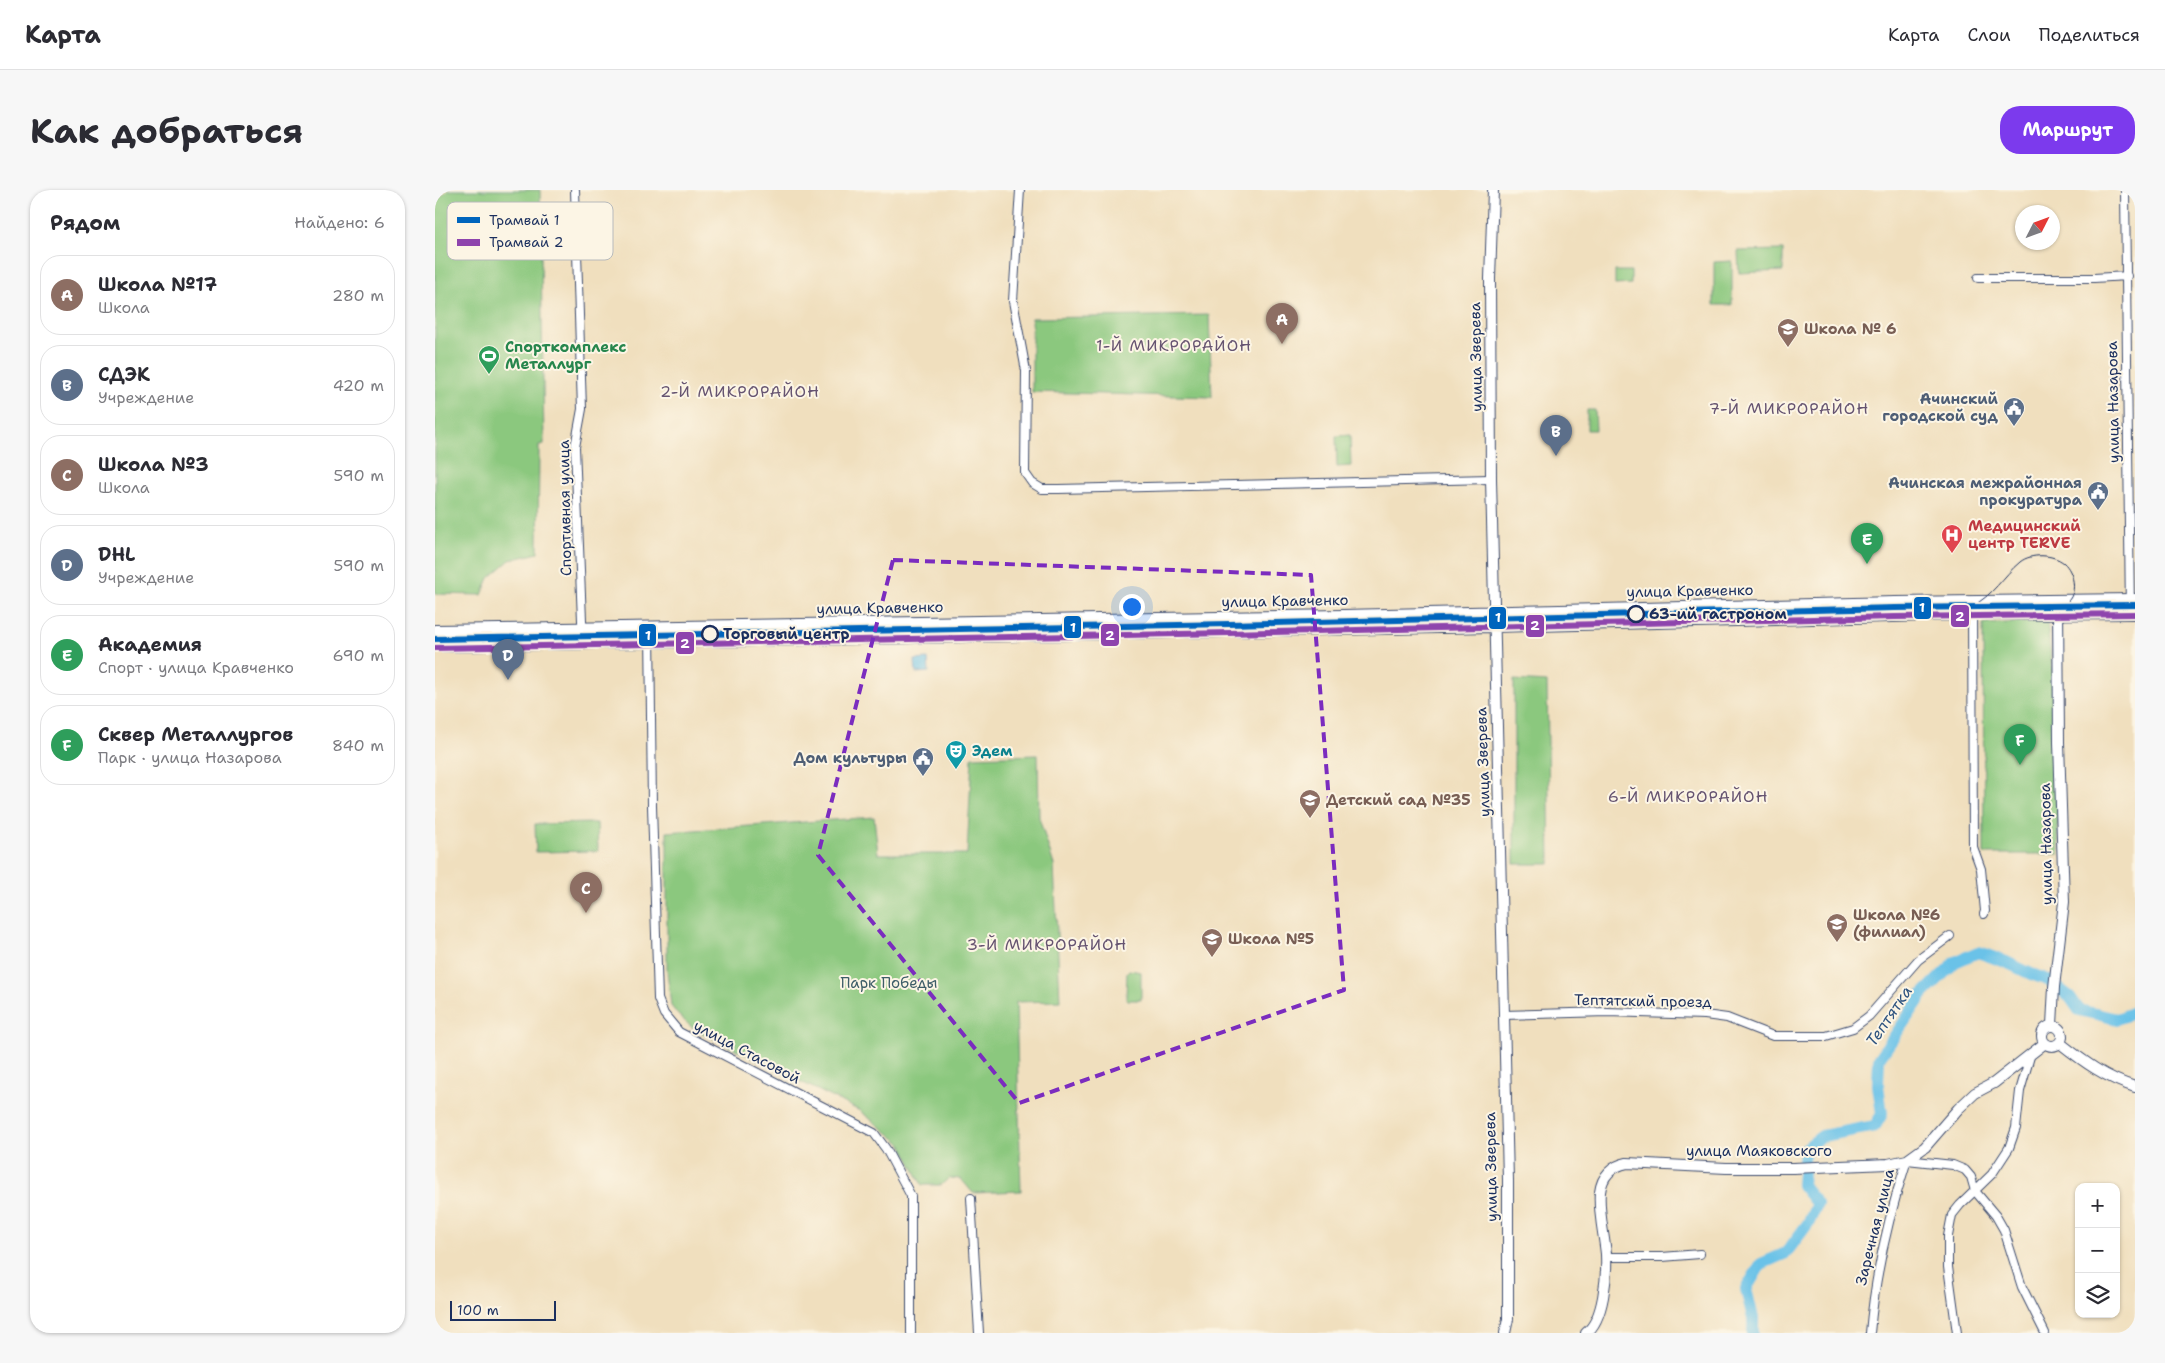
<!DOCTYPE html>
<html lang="ru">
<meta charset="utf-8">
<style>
:root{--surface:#fff;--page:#f7f7f7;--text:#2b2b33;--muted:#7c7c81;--line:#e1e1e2;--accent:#7c3aed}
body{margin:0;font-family:"Shantell Sans",sans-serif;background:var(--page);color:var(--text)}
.controls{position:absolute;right:15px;bottom:15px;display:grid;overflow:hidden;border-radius:10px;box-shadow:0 1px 4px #0004}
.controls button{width:45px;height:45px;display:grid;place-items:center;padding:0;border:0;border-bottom:1px solid var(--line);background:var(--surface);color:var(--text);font:25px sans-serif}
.compass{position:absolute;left:1580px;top:15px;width:45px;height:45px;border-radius:50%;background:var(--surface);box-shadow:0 1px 4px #0004;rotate:48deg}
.scale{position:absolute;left:15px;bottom:12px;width:106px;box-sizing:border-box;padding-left:5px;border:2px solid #1b2f5e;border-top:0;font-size:14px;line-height:18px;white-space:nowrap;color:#1b2f5e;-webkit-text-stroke:4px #fcf5e5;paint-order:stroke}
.you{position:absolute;left:696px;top:416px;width:18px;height:18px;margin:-12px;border:4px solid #fff;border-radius:50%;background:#1a73e8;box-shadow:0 0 0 8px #1a73e833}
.badge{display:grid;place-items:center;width:32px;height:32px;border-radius:50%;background:var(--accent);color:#fff;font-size:16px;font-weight:700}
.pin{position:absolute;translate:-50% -41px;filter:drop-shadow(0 1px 2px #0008)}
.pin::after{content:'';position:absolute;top:26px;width:18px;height:15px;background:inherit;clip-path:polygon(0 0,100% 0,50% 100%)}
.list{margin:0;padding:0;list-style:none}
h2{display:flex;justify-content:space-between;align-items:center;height:65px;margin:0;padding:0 20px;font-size:21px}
h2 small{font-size:16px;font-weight:400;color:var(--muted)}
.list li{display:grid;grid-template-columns:32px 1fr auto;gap:15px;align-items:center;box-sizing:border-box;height:80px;margin:0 10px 10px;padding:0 10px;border:1px solid var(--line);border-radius:20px}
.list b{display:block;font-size:19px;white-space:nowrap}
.list p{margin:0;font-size:16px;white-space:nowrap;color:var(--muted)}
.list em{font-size:16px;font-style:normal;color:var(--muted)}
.icon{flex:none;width:28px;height:28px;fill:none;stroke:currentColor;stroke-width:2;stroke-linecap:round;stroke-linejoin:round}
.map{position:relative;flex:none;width:1700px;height:1143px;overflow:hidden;border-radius:20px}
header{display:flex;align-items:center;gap:30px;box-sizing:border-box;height:70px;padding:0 25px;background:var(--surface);border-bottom:1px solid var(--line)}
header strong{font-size:24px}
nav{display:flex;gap:28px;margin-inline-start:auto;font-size:18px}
.intro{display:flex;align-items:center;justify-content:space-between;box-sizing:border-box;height:120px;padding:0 30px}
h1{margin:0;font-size:35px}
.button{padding:12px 22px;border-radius:20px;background:var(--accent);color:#fff;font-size:18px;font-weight:700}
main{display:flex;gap:30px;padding:0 30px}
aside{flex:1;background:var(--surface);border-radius:20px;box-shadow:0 1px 4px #0004}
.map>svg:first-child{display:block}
.green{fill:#8bc87e;stroke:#537c6e}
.water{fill:#6bc2e8;stroke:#4378a3}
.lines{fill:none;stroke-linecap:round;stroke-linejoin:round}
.river{stroke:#6bc2e8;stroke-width:12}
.minor-casing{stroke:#3b496c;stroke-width:10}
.major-casing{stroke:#3b496c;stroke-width:12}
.minor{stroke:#fff;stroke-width:8}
.major{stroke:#fff;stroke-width:10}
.tram{stroke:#1b2f5e;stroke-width:1}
.tram-1-casing{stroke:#fcf5e5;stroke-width:10}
.tram-2-casing{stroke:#fcf5e5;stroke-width:10}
.tram-1{stroke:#0065bd;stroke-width:6}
.tram-2{stroke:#8e44ad;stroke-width:6}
.marked{fill:none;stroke:#7b2cbf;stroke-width:4;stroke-dasharray:10 6;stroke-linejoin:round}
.stop-dot{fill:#fcf5e5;stroke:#1b2f5e;stroke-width:2.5}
.labels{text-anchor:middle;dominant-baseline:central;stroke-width:4;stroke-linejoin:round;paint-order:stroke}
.education-label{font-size:15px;font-weight:bold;fill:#785e54;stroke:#fcf5e5;text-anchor:start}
.leisure-label{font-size:15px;font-weight:bold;fill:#27864d;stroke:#fcf5e5;text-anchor:start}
.street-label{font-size:15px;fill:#1b2f5e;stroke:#fcf5e5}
.service-label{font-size:15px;font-weight:bold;fill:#4e5e75;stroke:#fcf5e5;text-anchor:end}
.health-label{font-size:15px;font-weight:bold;fill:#be3a42;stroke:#fcf5e5;text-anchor:start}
.stop-label{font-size:15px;font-weight:bold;fill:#1b2f5e;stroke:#fcf5e5;text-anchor:start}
.culture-label{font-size:15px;font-weight:bold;fill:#0d838f;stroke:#fcf5e5;text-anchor:start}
.park-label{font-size:15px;fill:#3d5d68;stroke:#fcf5e5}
.neighbourhood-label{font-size:16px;letter-spacing:1px;fill:#665471;stroke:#fcf5e5}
.water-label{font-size:16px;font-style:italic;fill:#2f5480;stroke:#fcf5e5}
.key{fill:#fcf5e5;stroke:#b8babc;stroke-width:1}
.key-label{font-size:14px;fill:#1b2f5e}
.line-badge{stroke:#fcf5e5;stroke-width:2}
.badge-label{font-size:14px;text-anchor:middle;font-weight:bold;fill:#fff}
</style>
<header>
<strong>Карта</strong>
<nav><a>Карта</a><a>Слои</a><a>Поделиться</a></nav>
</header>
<div class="intro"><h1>Как добраться</h1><a class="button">Маршрут</a></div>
<main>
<aside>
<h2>Рядом<small>Найдено: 6</small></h2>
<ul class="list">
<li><span class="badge" style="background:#8d6e63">A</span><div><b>Школа №17</b><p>Школа</p></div><em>280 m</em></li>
<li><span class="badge" style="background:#5c6f8a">B</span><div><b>СДЭК</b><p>Учреждение</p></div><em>420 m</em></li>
<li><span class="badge" style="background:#8d6e63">C</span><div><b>Школа №3</b><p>Школа</p></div><em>590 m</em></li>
<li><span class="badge" style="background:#5c6f8a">D</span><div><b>DHL</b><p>Учреждение</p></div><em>590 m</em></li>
<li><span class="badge" style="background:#2e9e5b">E</span><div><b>Академия</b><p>Спорт · улица Кравченко</p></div><em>690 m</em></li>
<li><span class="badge" style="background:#2e9e5b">F</span><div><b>Сквер Металлургов</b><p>Парк · улица Назарова</p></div><em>840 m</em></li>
</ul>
</aside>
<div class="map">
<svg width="1700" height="1143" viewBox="0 0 1700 1143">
<rect width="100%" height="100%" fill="#fcf5e5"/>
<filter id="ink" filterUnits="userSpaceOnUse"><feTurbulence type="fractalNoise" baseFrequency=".02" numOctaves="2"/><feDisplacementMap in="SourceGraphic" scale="10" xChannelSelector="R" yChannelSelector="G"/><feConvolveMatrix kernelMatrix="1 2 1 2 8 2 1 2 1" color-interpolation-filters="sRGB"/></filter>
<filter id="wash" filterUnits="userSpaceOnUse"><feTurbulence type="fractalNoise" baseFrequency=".0096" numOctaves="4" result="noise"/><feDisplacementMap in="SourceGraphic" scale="20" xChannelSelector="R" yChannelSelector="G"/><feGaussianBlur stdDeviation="1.12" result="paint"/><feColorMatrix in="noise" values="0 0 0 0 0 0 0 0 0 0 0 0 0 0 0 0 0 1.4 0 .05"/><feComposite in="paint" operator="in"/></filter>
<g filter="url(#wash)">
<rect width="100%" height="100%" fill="#f0dfbe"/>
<path class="green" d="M13,0H105L109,254L104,255L103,363L75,370L54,388L47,405L0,404V12Z
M1348,60V81L1304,83L1303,61Z
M1297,71V115H1279V72Z
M1180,81H1196V94L1180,95Z
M774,125L777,207L597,202V128Z
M1152,220H1160L1161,240H1152Z
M915,245L916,276L902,277L901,246Z
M1612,431L1618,486L1624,664H1549L1548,434Z
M1079,490L1112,492L1115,674H1079Z
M603,565L604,628L619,675L625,811L581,812L586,1001L538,1003L526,989L514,988L506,995H487L466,953L425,921L259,839L244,826L236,816L232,781V642L439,627L443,664H532L537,567Z
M162,633L163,661L101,662L100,634Z
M694,780L706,782V810H693L691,807L692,782Z"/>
<path class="water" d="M493,469L494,482L481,483L480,470Z"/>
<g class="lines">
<path class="river" d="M1318,1143V1128L1311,1099L1326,1074L1351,1063L1374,1032L1382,1014L1367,995L1370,959L1387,946L1440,936L1447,924L1443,895L1444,869L1488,804L1520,772L1543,762L1571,772L1596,784L1613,790L1635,807L1644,820L1682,829L1700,822"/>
</g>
</g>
<g filter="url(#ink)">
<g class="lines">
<g class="minor-casing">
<path id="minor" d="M140,0L147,219L140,257L148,455
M585,0L578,111L591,181L590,283L597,293L607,299H623L1056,289
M1690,0L1695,424
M1543,88H1659L1692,86
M1537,411L1538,657L1546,679L1550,721L1549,724
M1133,420L1134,435
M826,426V441
M384,434V450
M215,438L217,616L223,809L229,824L244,842L439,943L451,959L476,1006V1143
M1068,825L1172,822L1270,825L1292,828L1338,846H1391L1418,838L1434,826L1483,770L1515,746
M536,1008L544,1143
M1171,1067H1227L1265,1064
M1435,1143C1440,1085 1454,1025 1472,970L1518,975L1530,980L1536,987L1540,1001L1561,1026L1569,1040L1587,1097L1610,1143
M1522,1143L1513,1077V1046L1517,1025L1525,1015L1557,984L1574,958L1581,938L1585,901L1596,863"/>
</g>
<g class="major-casing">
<path id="major" d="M1058,0L1055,89L1056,289L1073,990V1129L1070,1143
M0,440L909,425L1460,412L1700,409
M0,457L1059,437L1537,425L1700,424
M1617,835L1619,797L1629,712L1624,552L1623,410
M1607 846a10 10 0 1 1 20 0a10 10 0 1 1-20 0Z
M1625,853C1649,872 1671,888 1700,897
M1151,1143C1169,1130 1172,1085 1171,1064C1169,1044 1163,1021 1165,1002C1167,986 1177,976 1192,973L1291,978H1358L1453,974L1472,970L1490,957L1523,919L1540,903L1559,893L1610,853"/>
</g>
<use href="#minor" class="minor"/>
<use href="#major" class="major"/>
<path class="tram" d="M1537,416C1558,406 1568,386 1585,372C1596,363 1618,364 1629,373C1638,381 1643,401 1633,411C1628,416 1618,417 1612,419"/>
<g class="tram-1-casing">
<path id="tram-1" d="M0,449L794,434L1460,418L1700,415"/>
</g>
<g class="tram-2-casing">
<path id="tram-2" d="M0,458L794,443L1460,427L1700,424"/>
</g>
<use href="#tram-1" class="tram-1"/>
<use href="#tram-2" class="tram-2"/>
</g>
</g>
<path class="marked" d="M458,370L876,385L909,800L584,913L383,665Z"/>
<defs>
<g id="school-pin" transform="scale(1.125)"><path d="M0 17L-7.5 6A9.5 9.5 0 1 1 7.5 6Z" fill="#8d6e63" stroke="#fcf5e5"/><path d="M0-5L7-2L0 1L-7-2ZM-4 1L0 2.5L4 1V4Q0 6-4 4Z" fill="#fff"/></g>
<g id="stadium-pin" transform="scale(1.125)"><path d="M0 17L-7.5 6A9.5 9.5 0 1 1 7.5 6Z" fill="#2e9e5b" stroke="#fcf5e5"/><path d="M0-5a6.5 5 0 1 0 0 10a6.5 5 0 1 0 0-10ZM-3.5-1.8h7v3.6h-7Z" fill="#fff"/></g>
<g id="civic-pin" transform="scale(1.125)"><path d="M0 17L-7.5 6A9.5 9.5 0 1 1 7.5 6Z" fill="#5c6f8a" stroke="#fcf5e5"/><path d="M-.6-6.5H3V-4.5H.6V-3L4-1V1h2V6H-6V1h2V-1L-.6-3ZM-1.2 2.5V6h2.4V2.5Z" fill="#fff"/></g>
<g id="hospital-pin" transform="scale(1.125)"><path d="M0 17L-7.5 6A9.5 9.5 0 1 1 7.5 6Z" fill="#e0444e" stroke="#fcf5e5"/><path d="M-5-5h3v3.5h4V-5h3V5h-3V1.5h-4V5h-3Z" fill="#fff"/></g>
<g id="theatre-pin" transform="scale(1.125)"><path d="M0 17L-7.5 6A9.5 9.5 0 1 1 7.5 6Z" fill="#0f9aa8" stroke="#fcf5e5"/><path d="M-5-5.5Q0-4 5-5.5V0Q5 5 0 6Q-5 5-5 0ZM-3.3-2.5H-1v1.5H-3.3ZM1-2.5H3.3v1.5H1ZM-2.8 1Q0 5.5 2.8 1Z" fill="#fff"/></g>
</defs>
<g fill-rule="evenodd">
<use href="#school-pin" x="1353" y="139"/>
<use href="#stadium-pin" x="54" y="166"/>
<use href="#civic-pin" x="1579" y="218"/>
<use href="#civic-pin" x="1663" y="302"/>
<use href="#hospital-pin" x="1517" y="345"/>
<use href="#theatre-pin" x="521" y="561"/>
<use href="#civic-pin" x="488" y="568"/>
<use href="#school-pin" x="875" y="610"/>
<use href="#school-pin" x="1402" y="734"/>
<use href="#school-pin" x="777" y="749"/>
</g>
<g class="stop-dot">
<circle cx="1201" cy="424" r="8"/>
<circle cx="275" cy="444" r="8"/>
</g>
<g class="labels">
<g class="education-label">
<text x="1369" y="139">Школа № 6</text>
<text x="891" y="610">Детский сад №35</text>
<text x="1418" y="725">Школа №6<tspan x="1418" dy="17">(филиал)</tspan></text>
<text x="793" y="749">Школа №5</text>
</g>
<g class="leisure-label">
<text x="70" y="157">Спорткомплекс<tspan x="70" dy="17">Металлург</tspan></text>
</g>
<g class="street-label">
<text transform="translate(1041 167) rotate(-91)">улица Зверева</text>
<text transform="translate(1678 212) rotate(-91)">улица Назарова</text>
<text transform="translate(130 318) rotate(-91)">Спортивная улица</text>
<text transform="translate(1255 401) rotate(-1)">улица Кравченко</text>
<text transform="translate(850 411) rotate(-1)">улица Кравченко</text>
<text transform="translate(445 418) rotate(-1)">улица Кравченко</text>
<text transform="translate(1048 572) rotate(-92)">улица Зверева</text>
<text transform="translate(1611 654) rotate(-91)">улица Назарова</text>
<text transform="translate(1208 811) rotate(1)">Тептятский проезд</text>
<text transform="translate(312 862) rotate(28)">улица Стасовой</text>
<text x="1324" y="961">улица Маяковского</text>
<text transform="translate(1056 977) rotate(-91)">улица Зверева</text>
<text transform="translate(1440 1037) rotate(-76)">Заречная улица</text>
</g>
<g class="service-label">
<text x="1563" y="209">Ачинский<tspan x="1563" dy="17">городской суд</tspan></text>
<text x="1647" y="293">Ачинская межрайонная<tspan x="1647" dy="17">прокуратура</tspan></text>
<text x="472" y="568">Дом культуры</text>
</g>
<g class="health-label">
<text x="1533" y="336">Медицинский<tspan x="1533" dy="17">центр TERVE</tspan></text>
</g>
<g class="stop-label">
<text x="1214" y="424">63-ий гастроном</text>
<text x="288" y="444">Торговый центр</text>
</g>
<g class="culture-label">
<text x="537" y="561">Эдем</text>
</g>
<g class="park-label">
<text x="454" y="793">Парк Победы</text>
</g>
<g class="neighbourhood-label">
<text x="739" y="155">1-Й МИКРОРАЙОН</text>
<text x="305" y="201">2-Й МИКРОРАЙОН</text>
<text x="1354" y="218">7-Й МИКРОРАЙОН</text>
<text x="1253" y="606">6-Й МИКРОРАЙОН</text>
<text x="612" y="754">3-Й МИКРОРАЙОН</text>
</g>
<g class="water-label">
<text transform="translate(1454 826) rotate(-56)">Тептятка</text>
</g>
</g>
<rect x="12" y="12" width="166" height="58" rx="8" class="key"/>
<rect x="22" y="27" width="23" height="6" fill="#0065bd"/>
<rect x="22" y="49" width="23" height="7" fill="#8e44ad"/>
<g class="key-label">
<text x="54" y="35">Трамвай 1</text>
<text x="54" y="57">Трамвай 2</text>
</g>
<g class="line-badge">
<rect x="1478" y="406" width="19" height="24" rx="5" fill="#0065bd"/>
<rect x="1515" y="414" width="20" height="24" rx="5" fill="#8e44ad"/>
<rect x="1053" y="416" width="19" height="24" rx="5" fill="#0065bd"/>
<rect x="1090" y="424" width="20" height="24" rx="5" fill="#8e44ad"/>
<rect x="628" y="425" width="19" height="24" rx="5" fill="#0065bd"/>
<rect x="203" y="433" width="19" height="24" rx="5" fill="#0065bd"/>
<rect x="665" y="433" width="20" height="24" rx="5" fill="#8e44ad"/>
<rect x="240" y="441" width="20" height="24" rx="5" fill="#8e44ad"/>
</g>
<g class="badge-label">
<text x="1487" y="422">1</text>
<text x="1525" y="431">2</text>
<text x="1063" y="432">1</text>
<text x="1100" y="440">2</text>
<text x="638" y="442">1</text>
<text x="213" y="450">1</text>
<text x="675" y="450">2</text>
<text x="250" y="458">2</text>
</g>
</svg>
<div class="controls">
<button>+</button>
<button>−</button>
<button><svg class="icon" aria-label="layers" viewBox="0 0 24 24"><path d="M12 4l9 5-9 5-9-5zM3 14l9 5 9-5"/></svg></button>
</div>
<svg class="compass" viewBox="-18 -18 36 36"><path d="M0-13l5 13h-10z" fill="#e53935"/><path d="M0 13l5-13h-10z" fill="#7c7c81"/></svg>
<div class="scale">100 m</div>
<div class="you"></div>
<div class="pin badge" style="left:847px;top:154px;background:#8d6e63">A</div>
<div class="pin badge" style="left:1121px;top:266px;background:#5c6f8a">B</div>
<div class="pin badge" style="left:151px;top:723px;background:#8d6e63">C</div>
<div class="pin badge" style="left:73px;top:490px;background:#5c6f8a">D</div>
<div class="pin badge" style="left:1432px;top:374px;background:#2e9e5b">E</div>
<div class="pin badge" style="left:1585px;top:575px;background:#2e9e5b">F</div>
</div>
</main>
